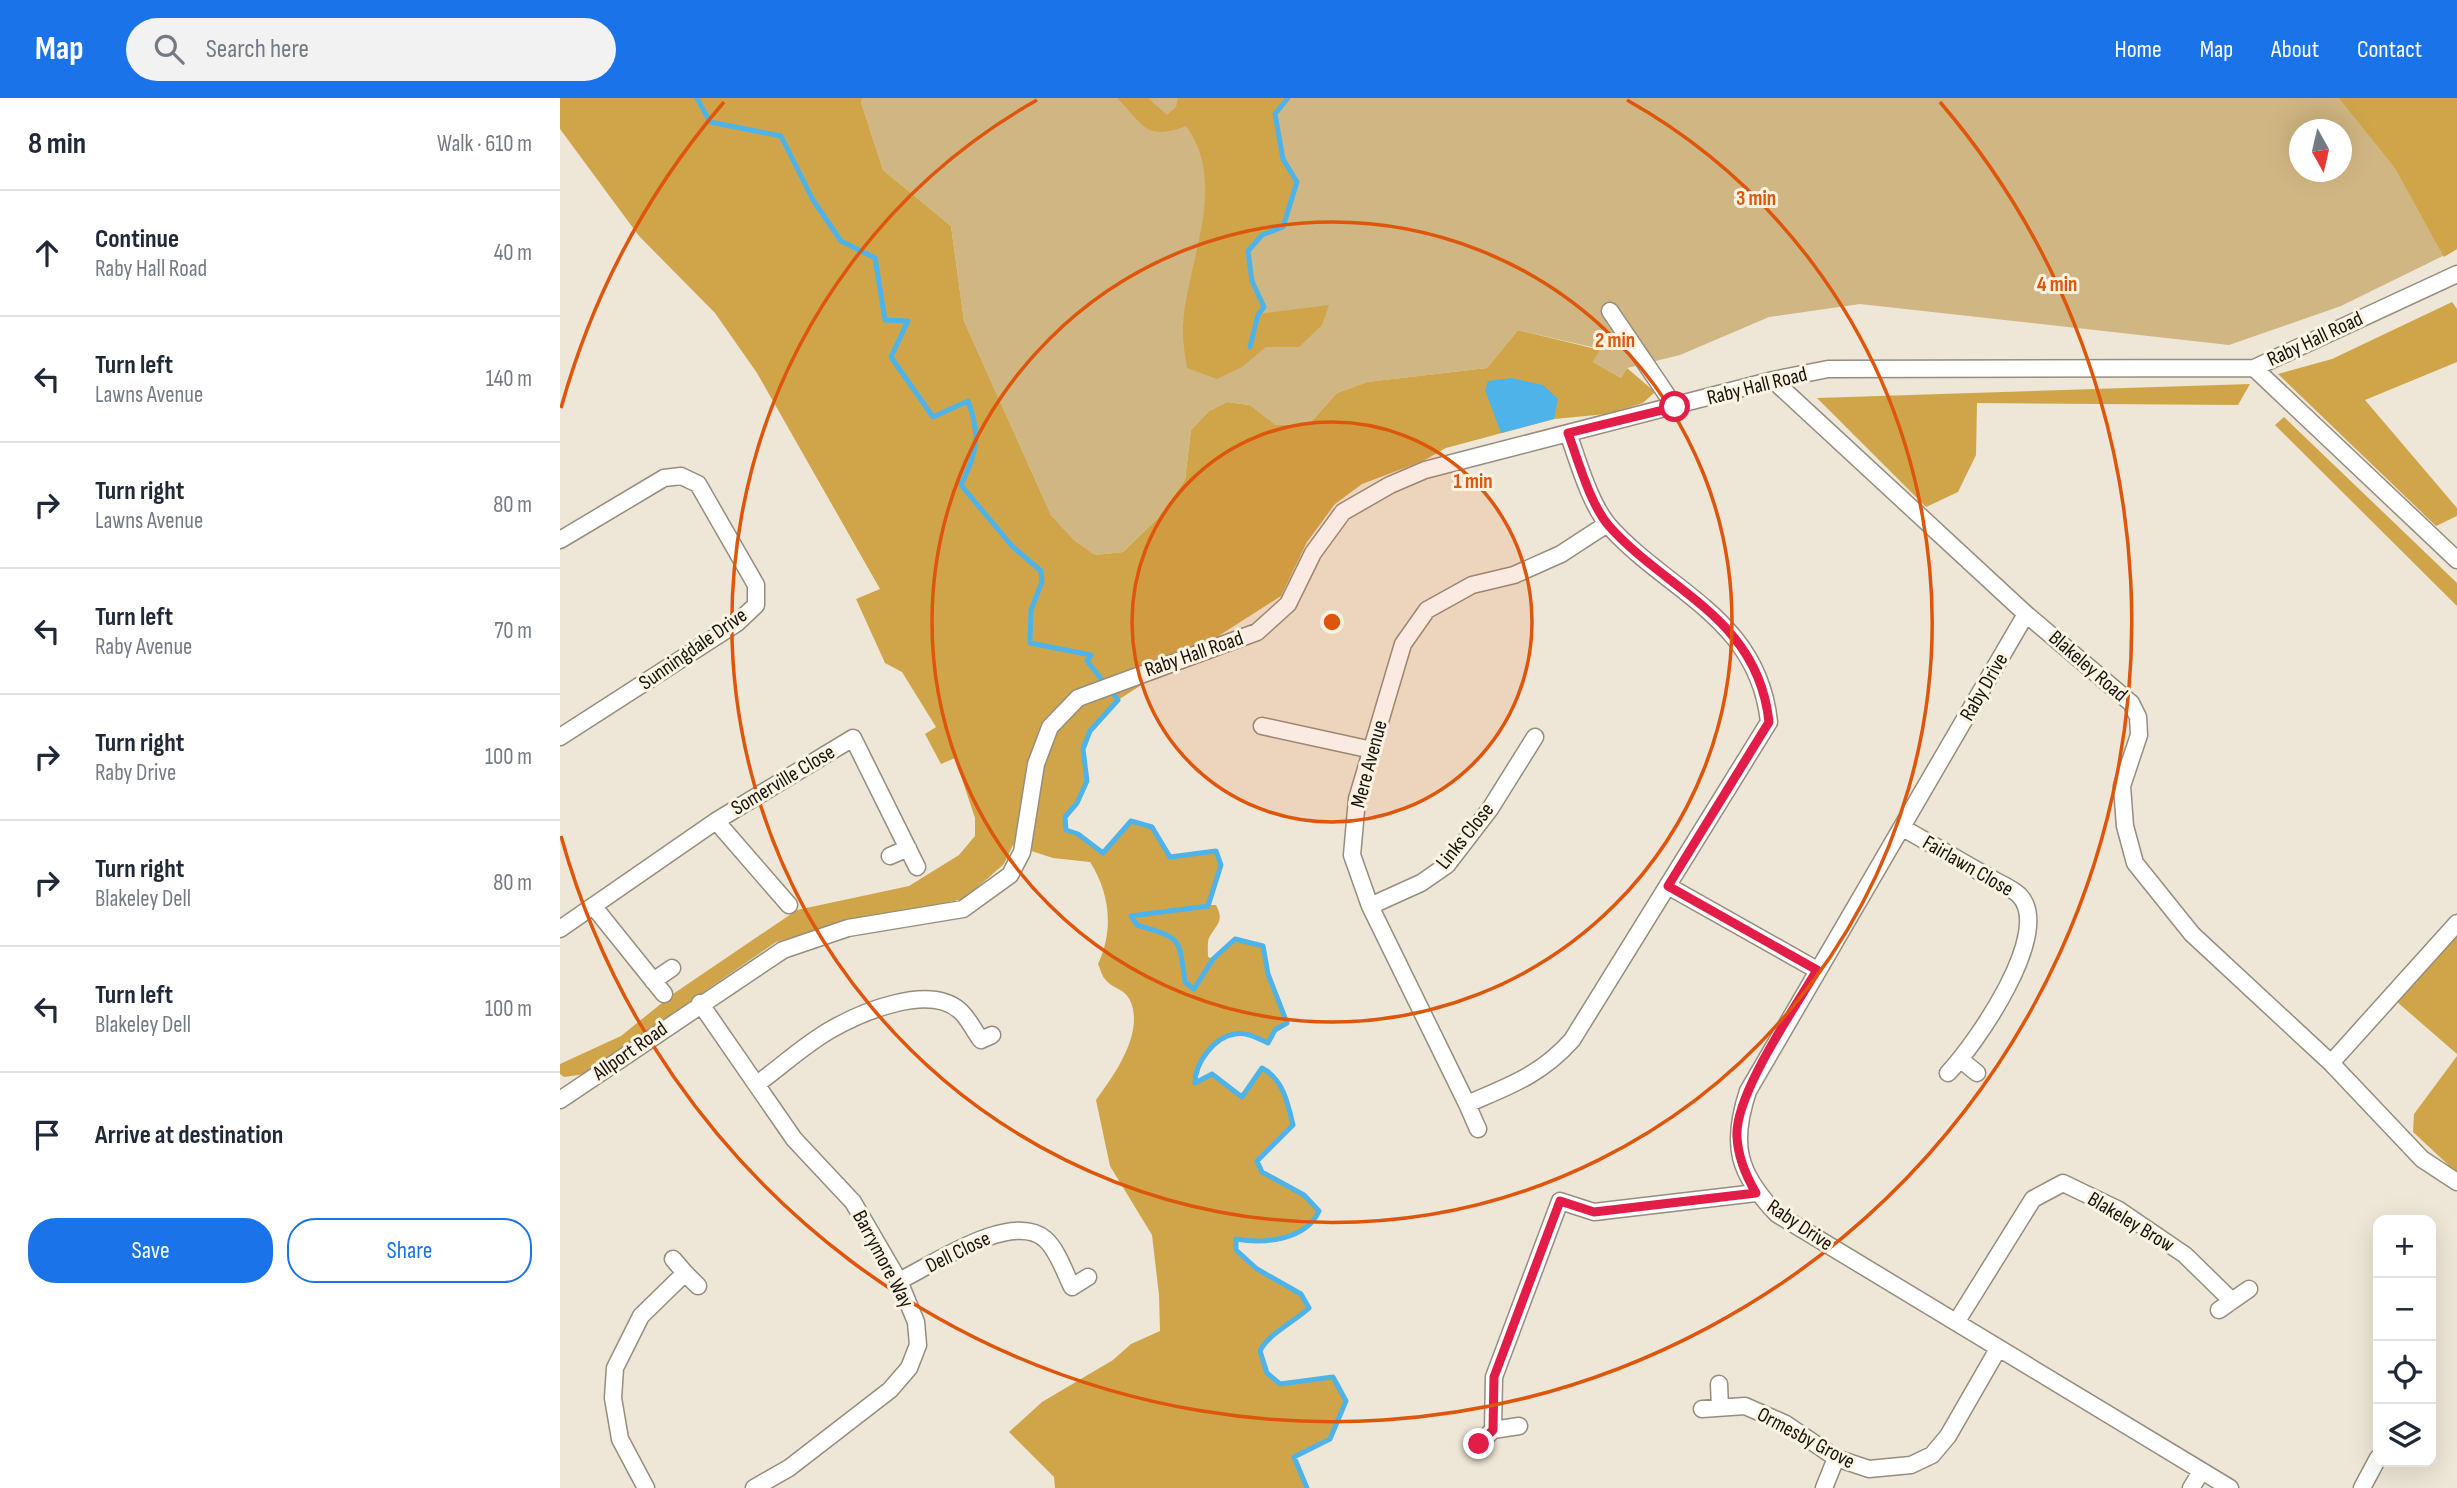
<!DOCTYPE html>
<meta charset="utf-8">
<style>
:root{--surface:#fff;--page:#f2f2f3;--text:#1f2937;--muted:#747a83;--line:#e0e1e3;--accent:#1a73e8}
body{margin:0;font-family:"Sofia Sans Condensed",sans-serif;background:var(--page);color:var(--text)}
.controls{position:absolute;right:21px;bottom:21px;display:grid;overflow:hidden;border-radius:14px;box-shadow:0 7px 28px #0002}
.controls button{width:63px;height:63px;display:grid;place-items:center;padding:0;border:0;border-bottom:2px solid var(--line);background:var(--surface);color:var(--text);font:35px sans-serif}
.compass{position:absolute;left:1729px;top:21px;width:63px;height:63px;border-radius:50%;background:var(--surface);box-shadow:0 7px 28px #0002;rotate:172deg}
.stop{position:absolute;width:21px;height:21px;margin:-16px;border:5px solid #e11d48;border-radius:50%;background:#fff}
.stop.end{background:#e11d48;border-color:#fff;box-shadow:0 2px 7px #0008}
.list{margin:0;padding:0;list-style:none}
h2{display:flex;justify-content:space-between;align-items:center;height:91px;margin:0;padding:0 28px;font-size:30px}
h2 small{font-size:23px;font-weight:400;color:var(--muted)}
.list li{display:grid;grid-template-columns:46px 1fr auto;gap:21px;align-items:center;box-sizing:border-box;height:126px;padding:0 28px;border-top:2px solid var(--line)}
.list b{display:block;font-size:26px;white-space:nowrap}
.list p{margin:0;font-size:23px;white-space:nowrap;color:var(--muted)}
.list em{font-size:23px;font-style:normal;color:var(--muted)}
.actions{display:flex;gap:14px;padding:21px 28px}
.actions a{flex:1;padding:16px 0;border:2px solid var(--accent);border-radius:28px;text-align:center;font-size:24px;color:var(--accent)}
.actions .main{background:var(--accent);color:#fff}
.icon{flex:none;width:38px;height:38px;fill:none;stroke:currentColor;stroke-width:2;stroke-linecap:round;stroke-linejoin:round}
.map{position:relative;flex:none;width:1897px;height:1390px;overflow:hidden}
header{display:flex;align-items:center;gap:42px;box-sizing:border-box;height:98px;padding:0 35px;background:var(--accent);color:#fff}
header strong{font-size:33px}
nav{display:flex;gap:38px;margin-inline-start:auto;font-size:24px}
.search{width:490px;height:63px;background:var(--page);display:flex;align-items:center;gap:18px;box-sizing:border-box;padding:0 24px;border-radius:38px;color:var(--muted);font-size:26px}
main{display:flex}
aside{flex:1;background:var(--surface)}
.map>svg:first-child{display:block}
.green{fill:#d0b682;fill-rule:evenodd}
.forest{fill:#d0a549}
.water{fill:#4eb3e8}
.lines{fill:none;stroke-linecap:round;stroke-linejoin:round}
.stream{stroke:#4eb3e8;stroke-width:5}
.minor-casing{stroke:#958d7e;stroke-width:19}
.minor{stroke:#fff;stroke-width:16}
.route{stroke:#e11d48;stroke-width:9}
.ring{fill:none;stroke:#de560c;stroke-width:3.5}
.labels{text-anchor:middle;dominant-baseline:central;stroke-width:6;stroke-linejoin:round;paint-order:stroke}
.street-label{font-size:21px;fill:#17140e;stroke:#fcf3e3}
.centre{fill:#de560c;stroke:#fcf3e3;stroke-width:3.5}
.ring-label{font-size:21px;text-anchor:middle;font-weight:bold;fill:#de560c;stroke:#fcf3e3;stroke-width:6;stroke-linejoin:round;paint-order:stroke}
</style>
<header>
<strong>Map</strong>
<div class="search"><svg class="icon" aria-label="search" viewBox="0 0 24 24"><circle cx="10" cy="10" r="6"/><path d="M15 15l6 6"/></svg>Search here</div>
<nav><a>Home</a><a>Map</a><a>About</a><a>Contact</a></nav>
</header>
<main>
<aside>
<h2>8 min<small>Walk · 610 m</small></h2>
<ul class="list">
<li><svg class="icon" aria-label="ahead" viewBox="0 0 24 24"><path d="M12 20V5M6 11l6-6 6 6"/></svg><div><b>Continue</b><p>Raby Hall Road</p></div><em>40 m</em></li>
<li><svg class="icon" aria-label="left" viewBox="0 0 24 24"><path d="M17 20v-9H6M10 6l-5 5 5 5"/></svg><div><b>Turn left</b><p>Lawns Avenue</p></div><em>140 m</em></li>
<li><svg class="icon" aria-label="right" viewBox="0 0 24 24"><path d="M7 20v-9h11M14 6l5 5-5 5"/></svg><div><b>Turn right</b><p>Lawns Avenue</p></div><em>80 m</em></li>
<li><svg class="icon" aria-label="left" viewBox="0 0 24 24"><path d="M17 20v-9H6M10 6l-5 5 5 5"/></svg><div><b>Turn left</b><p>Raby Avenue</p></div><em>70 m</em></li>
<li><svg class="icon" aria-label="right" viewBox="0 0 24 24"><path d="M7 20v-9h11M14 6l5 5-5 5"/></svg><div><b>Turn right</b><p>Raby Drive</p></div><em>100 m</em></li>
<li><svg class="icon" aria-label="right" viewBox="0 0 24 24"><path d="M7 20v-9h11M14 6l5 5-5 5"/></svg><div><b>Turn right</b><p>Blakeley Dell</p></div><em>80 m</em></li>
<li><svg class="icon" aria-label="left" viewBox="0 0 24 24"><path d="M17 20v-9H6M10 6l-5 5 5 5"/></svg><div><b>Turn left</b><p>Blakeley Dell</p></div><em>100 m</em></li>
<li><svg class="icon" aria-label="arrive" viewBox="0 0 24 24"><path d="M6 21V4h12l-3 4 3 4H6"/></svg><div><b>Arrive at destination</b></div></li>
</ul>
<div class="actions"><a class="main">Save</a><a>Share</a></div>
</aside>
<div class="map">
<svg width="1897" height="1390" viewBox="0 0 1897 1390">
<rect width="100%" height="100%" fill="#eee6d6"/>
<path class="green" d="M303,0H1897V151L1781,208L1669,247L1300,206L1209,219L1120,257L1067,270L1061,280L1033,264L1040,251L958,232L927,270L807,284L777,295L749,326L716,327L690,307L667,304L649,313L631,332L625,382L597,421L563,454L535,457L514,442L491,417L404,223L391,128L323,72L301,4ZM1740,32H1782V74H1740Z"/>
<path class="forest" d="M0,0H303L301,4L323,72L391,128L404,223L491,417L514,442L535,457L563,454L597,421L625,382L631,332L649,313L667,304L690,307L716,327L749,326L777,295L807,284L927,270L958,232L1040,252L1033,264L1061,280L1067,270L1095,294L1083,305L1047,316L994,321L886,350L863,363L802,386L775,406L747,444L721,498L558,602L530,633L523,650L527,683L517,705L505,719L506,732L518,736L543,755L571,723L592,729L610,759L656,753L661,767L648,807H656C665,824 656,826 649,840C647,845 648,853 648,859L654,861L675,841L703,848C707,876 720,899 727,925L715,932L708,945C697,940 688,934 675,936C655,938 635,965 635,984L652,976L682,998L702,970C723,981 728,1005 733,1027L697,1064L702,1074L744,1097L759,1113C745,1144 705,1144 676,1142V1152L697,1171L741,1196L749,1210C734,1224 707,1237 700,1253L707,1275L720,1286L773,1279L786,1303L770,1341L734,1359L747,1390H495L494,1379L449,1334L482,1304L553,1262L571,1246L600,1233L599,1197L592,1137L550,1068L536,1002C554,977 585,935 570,902C564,890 551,890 545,881C542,878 540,870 538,866C554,832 550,795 530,764L493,760L453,747L444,766L404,801L299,822L216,844L25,976L4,979L0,976V966L61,938L113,896L237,812L349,788L399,757L415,738V720L395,660L381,666L365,636L376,629L342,574L325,565L296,501L320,491L197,275L155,215L79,138L0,31Z
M557,0H588L607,17L616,9L618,0H728L715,16L723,61L737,84L723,129L702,137L688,153L692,183L704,209L699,216L769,207L762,227L739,249H706L682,269L657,281L627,270C625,256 622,241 623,227C627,163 669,87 626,28C585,43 585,28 557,0Z
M1779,0H1897V151L1884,159L1835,70Z
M1892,204L1897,211V264L1805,302L1897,410V418L1876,428L1718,276L1772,261Z
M1690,286L1678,307L1417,305L1416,357L1398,394L1366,409L1257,300Z
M1724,319L1897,485V508L1715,327Z
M1897,836V956L1836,903Z
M1897,958V1075L1853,1034L1854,1016Z"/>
<path class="water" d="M951,280L983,287L998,301L994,321L941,335L925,292L928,283Z"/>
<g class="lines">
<path class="stream" d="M137,0L150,24L221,38L253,102L281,143L315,160L325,222L348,223L331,259L373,319L408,303C421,337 417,355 401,387L452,448L481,473L482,484L471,512L470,545L531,557L527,563L558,602L530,633L523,651L527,683L517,705L505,719L506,732L518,736L543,755L571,723L592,729L610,759L656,753L661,767L648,808L571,818L577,827C621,841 619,837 625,884L634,891L653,861L675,841L703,848L708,876L727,925L715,932L708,945C697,940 687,934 675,936C654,939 635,965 635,985L652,976L682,999L702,970C723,981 728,1005 733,1027L697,1063L702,1074L744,1097L759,1113C746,1142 705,1146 676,1141V1152L697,1171L741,1196L749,1210C734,1224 707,1237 700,1253L707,1275L720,1286L773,1279L786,1303L770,1341L734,1359L747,1390
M690,249L698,217L704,209L692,183L688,153L702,137L723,129L737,84L723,61L715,16L728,0"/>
<g class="minor-casing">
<path id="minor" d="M1050,213L1115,309
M1694,270L1897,462
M1213,282L1466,516L1571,605L1578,619L1579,637L1562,688L1565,728L1575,765L1632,836L1771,965L1862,1061L1897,1084
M1008,335C1018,363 1030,406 1049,428C1108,494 1198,520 1209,624L1012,942C981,977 949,988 907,1006L810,808L792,757L797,701L843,546L867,512L912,487L954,477L1001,456L1047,426
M0,442L104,380L121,378L138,386L196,487V507L177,525L0,639
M1466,516L1188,993C1170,1047 1178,1076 1217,1116L1670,1390
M702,628L812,652
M156,723L229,807
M1343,730C1371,746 1399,762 1427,778C1436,784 1451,789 1459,797C1495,833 1415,947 1388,975
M330,758L348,750
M1108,788L1257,872
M810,808L861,785L887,767L930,711L975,639
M34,809L104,896
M0,831L156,723L293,640L357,769
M93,883L112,870
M140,905L234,1041L293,1104L339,1183L356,1224L358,1247L349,1270L330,1292L229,1370L194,1390
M1401,962L1417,975
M1771,965L1897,825
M197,986C222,968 245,946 272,931C302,914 368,886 399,912C408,919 414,933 421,942L432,937
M0,1002L223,852L288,830L403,811L450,777L462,754L476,666L490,629L518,600L697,534L728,506L753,455L783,414L830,387L865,372L1213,282L1268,271L1694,270L1897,176
M907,1006L918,1031
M125,1175L138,1188
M339,1183C372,1167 452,1112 485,1141C497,1151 505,1175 512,1189L528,1179
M1659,1212L1689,1191
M1397,1223L1473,1101L1503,1085L1559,1112L1625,1157L1672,1203
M1159,1286L1160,1310
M1142,1311L1185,1308L1226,1326L1276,1360L1309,1371L1351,1367L1372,1357L1388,1338L1438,1251
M933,1332L959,1328
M919,1346L933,1332L934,1279L1000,1103L1034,1114L1196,1095
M86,1390L60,1341L53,1300L55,1270L81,1218L125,1175L113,1161
M1264,1390L1276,1360
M1631,1390L1641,1374
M1802,1390L1818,1360"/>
</g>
<use href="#minor" class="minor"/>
</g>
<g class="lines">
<path class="route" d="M919,1346L933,1332L934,1279L1000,1103L1034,1114L1196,1095C1186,1078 1178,1059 1177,1039C1174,997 1235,910 1257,872L1108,788L1209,624C1198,520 1108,494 1049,428C1030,406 1018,362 1008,335L1115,309"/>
</g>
<circle cx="772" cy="524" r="200" fill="#de560c" fill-opacity=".12"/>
<g class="ring">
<circle cx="772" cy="524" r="200"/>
<circle cx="772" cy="524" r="400"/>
<path d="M1067 2A600 600 0 1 1 477 2"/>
<path d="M1 310A800 800 0 0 1 164 4M1380 4A800 800 0 1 1 1 738"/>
</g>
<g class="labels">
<g class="street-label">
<text transform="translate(1755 241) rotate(-25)">Raby Hall Road</text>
<text transform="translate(1197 288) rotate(-14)">Raby Hall Road</text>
<text transform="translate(133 551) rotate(-35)">Sunningdale Drive</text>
<text transform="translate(634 556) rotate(-19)">Raby Hall Road</text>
<text transform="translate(1528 568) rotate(41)">Blakeley Road</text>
<text transform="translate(1424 589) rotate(-60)">Raby Drive</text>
<text transform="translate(809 666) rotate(-75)">Mere Avenue</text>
<text transform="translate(223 682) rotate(-31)">Somerville Close</text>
<text transform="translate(905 738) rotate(-51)">Links Close</text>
<text transform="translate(1408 768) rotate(30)">Fairlawn Close</text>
<text transform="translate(70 953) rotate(-35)">Allport Road</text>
<text transform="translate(1571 1124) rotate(31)">Blakeley Brow</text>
<text transform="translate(1240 1127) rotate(34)">Raby Drive</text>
<text transform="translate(398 1154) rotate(-26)">Dell Close</text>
<text transform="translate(323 1161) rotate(62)">Barrymore Way</text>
<text transform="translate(1246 1340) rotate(28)">Ormesby Grove</text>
</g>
</g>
<circle cx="772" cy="524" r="10" class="centre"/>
<g class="ring-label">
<text x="1196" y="107">3 min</text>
<text x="1497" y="193">4 min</text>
<text x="1055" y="249">2 min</text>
<text x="913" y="390">1 min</text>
</g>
</svg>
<div class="controls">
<button>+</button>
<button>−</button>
<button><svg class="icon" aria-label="locate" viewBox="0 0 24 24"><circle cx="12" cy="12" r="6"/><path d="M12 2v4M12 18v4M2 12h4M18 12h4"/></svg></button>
<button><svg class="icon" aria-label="layers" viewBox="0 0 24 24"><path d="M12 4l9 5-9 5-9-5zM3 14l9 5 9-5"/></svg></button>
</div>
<svg class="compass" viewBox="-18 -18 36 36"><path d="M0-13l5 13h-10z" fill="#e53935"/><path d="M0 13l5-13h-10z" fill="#747a83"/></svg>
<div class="stop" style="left:1115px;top:309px"></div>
<div class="stop end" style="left:919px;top:1346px"></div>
</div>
</main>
